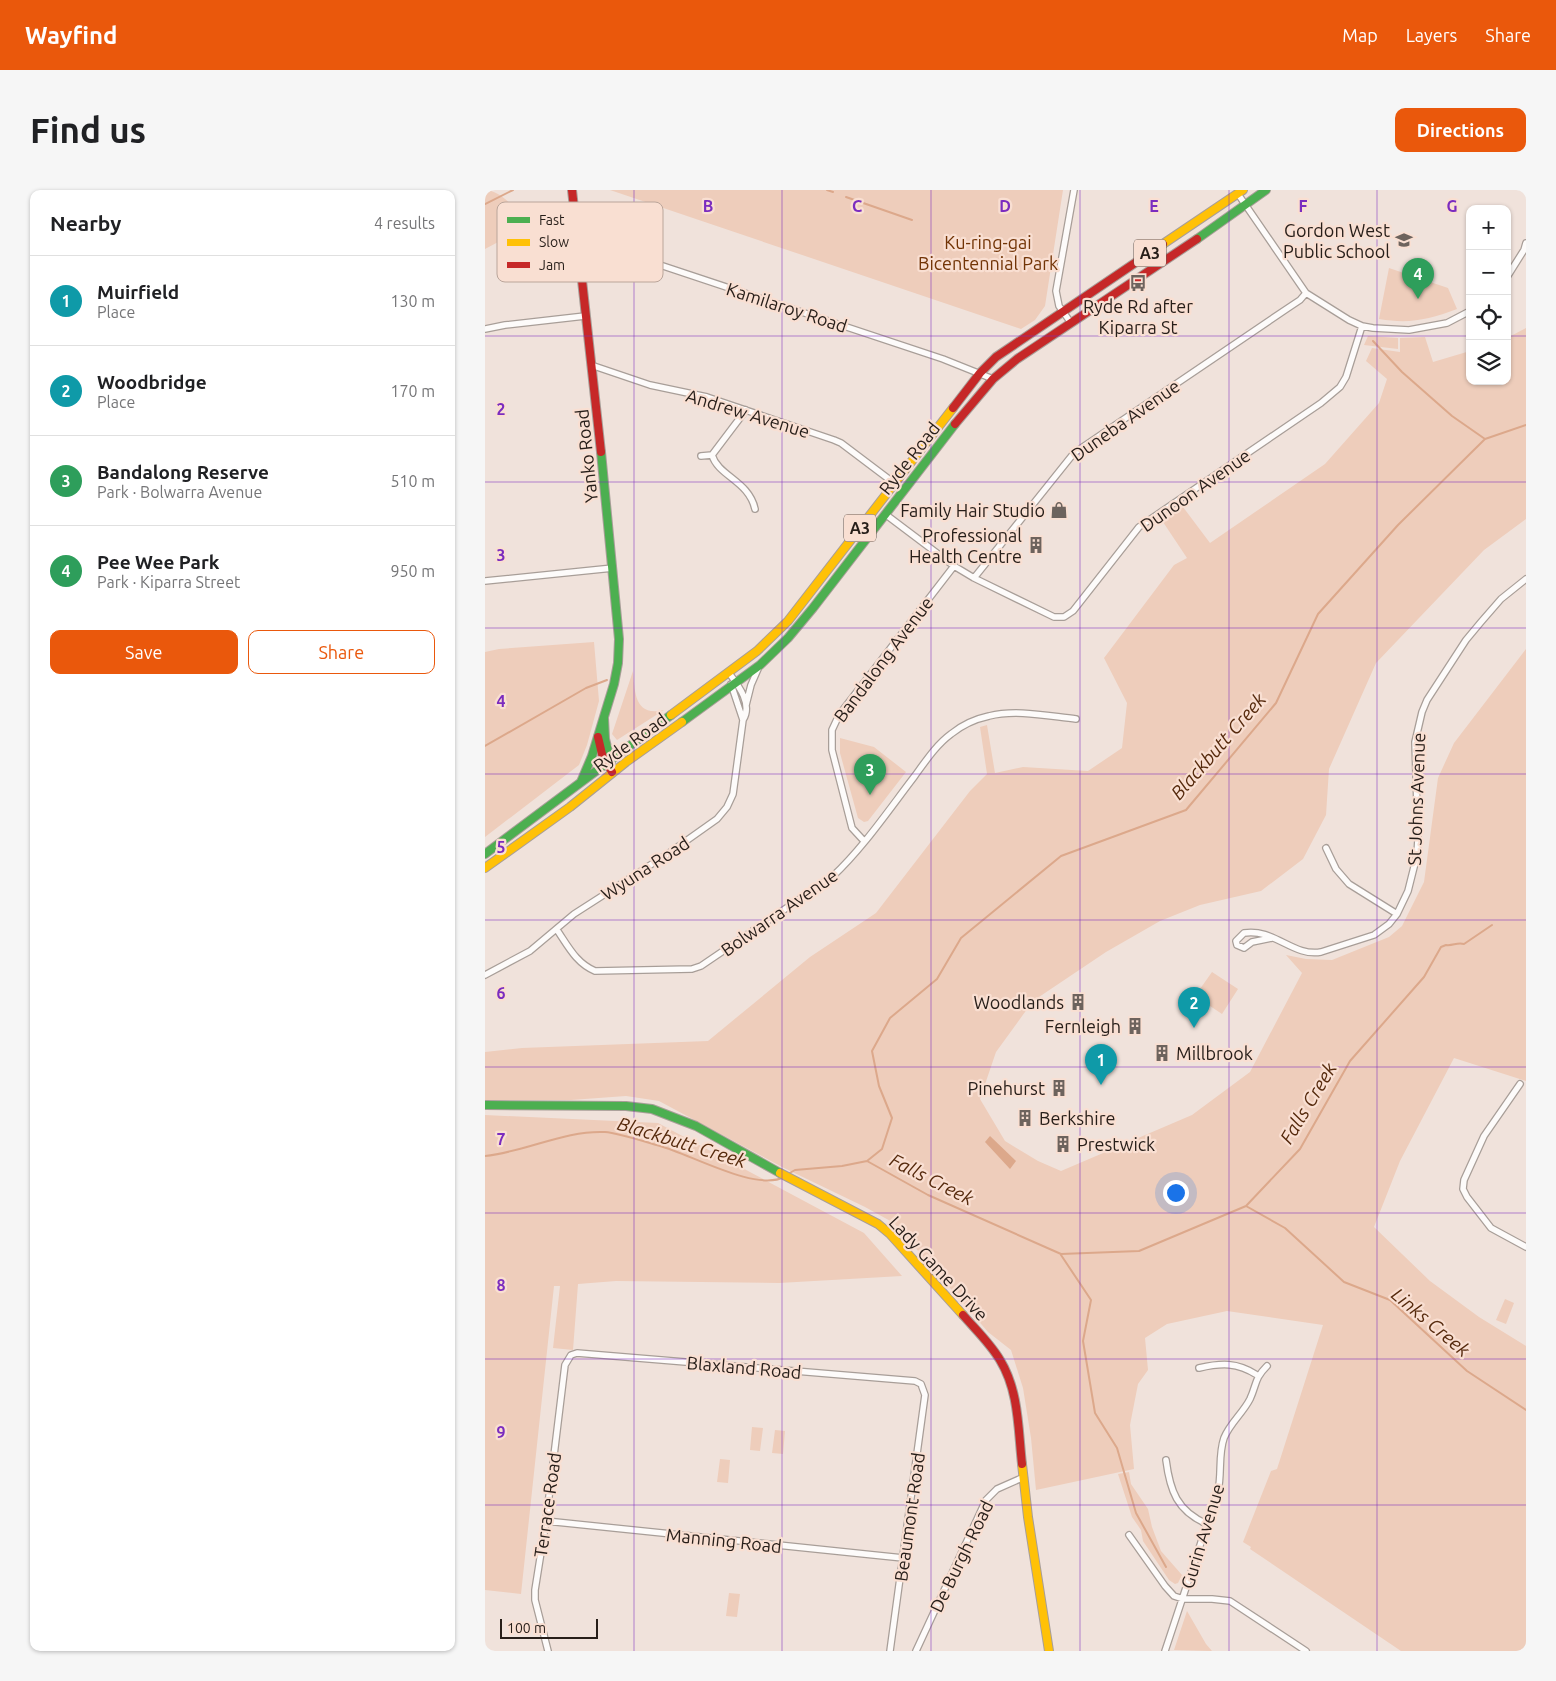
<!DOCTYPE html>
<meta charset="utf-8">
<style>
:root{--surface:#fff;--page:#f6f6f6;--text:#202124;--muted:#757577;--line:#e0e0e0;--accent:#ea580c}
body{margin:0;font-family:Ubuntu,sans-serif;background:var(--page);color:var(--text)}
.controls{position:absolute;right:15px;top:15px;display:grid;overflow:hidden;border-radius:10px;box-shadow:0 1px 4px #0004}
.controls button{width:45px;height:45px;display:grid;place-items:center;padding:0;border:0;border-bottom:1px solid var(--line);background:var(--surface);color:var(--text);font:25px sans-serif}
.scale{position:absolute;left:15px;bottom:12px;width:98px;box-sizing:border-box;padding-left:5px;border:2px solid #271e19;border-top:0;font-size:14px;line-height:18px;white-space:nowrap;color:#271e19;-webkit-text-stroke:4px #f9dfd2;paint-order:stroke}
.you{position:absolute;left:690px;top:1002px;width:18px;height:18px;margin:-12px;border:4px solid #fff;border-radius:50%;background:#1a73e8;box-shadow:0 0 0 8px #1a73e833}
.badge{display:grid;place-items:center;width:32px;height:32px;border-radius:50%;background:var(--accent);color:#fff;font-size:16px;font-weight:700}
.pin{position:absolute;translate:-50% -41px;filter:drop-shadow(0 1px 2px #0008)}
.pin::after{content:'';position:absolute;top:26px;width:18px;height:15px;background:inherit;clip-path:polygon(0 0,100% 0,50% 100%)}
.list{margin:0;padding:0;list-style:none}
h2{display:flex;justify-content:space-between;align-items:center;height:65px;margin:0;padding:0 20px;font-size:21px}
h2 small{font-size:16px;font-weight:400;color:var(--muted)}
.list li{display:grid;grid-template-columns:32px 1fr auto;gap:15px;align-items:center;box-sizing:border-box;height:90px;padding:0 20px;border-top:1px solid var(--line)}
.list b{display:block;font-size:19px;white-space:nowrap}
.list p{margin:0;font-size:16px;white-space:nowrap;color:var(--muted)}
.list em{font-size:16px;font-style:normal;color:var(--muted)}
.actions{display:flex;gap:10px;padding:15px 20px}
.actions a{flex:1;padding:11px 0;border:1px solid var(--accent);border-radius:10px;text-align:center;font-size:18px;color:var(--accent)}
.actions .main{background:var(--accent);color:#fff}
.icon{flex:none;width:28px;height:28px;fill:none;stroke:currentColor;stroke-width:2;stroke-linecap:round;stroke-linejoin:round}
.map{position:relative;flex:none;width:1041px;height:1461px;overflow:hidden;border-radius:10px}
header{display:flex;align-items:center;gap:30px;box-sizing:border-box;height:70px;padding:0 25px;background:var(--accent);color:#fff}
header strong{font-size:24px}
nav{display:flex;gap:28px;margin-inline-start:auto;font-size:18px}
.intro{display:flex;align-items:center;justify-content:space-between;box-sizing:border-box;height:120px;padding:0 30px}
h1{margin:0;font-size:35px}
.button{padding:12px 22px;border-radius:10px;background:var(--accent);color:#fff;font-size:18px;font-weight:700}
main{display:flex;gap:30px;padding:0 30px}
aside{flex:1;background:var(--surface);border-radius:10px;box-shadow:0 1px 4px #0004}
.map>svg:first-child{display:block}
.green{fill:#eecdbb}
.water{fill:#dca88b}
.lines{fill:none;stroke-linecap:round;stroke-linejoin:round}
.stream{stroke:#dca88b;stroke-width:2}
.street-casing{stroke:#a89e98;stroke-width:8}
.fast-casing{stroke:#a89e98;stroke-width:10}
.slow-casing{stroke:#a89e98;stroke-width:10}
.jam-casing{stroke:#a89e98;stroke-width:10}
.street{stroke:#fdfbfa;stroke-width:5.5}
.fast{stroke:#4caf50;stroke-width:8}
.slow{stroke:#ffc107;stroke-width:8}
.jam{stroke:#c62828;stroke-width:8}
.grid{fill:none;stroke:#7b2cbf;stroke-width:1;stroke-opacity:0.55}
.labels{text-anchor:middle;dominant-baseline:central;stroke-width:4.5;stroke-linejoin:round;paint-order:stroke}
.shield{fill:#f9dfd2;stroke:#665850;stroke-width:1}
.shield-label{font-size:16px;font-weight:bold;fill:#271e19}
.poi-label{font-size:18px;fill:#271e19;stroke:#f9dfd2;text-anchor:end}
.park-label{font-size:18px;fill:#723406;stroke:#f9dfd2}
.street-label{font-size:18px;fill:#271e19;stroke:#f9dfd2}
.water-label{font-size:19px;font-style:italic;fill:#562a0d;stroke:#f9dfd2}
.key{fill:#f9dfd2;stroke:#baa59a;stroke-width:1}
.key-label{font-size:14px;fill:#271e19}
.grid-label{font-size:16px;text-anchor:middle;font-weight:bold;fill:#7b2cbf;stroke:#f9dfd2;stroke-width:4.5;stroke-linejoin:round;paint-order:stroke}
</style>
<header>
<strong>Wayfind</strong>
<nav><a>Map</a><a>Layers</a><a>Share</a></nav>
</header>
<div class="intro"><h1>Find us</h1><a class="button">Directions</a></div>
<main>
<aside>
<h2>Nearby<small>4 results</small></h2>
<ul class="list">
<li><span class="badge" style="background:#0f9aa8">1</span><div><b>Muirfield</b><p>Place</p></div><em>130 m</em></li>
<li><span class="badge" style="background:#0f9aa8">2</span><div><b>Woodbridge</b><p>Place</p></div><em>170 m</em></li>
<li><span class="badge" style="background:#2e9e5b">3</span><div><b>Bandalong Reserve</b><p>Park · Bolwarra Avenue</p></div><em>510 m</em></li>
<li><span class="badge" style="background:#2e9e5b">4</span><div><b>Pee Wee Park</b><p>Park · Kiparra Street</p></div><em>950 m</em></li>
</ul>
<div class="actions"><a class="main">Save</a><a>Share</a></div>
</aside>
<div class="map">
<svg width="1041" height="1461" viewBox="0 0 1041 1461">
<rect width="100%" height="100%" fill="#f0e2db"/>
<path class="green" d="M0,0C16,0 35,23 45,35L0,59Z
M125,0H578L560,116L550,130L536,139Z
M904,78L963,98L972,119C943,130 924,134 894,129Z
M1041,138V329L999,360L891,473L844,579L841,625L818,669L776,701L715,715L675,731L621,762L548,811L511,862L495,909L520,951L553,971L576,981L707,925L765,882L817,783L801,765L821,769L847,770L904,747L917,736L939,692L953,588L969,553L1041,459V891L969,868L915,971L889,1037L945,1091L994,1127L1041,1156V1461H916L765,1359L766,1357L758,1352L786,1281L792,1279L838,1135L742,1121L682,1134L660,1148L663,1180L653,1194L645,1235L649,1279L551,1300L546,1248L538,1198L526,1160L503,1142L409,1033L380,1017L297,977L174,911L141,906L86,910H0V862L37,858L223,851L325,767L391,723L485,601L502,584L495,537L502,535L510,583L538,577L603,581L637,558L642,513L619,468L689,375L702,368L678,332L698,317L725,353L840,274L894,213L902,189L881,171L887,158L915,162V148L940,147L948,172L985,161V191H1022V148Z
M883,146L913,148V159L879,155Z
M109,452L114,511L102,555L94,575L0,647V462L14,459Z
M148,481C150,502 149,527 179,520L132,550L127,544Z
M355,548L389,557L421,582L383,631L379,632L373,628L355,563Z
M727,782L753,799L737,824L710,806Z
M0,925L173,933L379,1043L417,1086L294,1093L131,1091L93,1094L88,1160L68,1158L75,1096H69L36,1404L0,1400Z
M1020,1109L1029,1113L1021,1134L1011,1130Z
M267,1237L278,1238L275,1261L265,1260Z
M290,1240L300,1241L298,1264L287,1263Z
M235,1269L245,1270L243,1293L232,1292Z
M644,1282L646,1294L663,1319L667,1337L676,1361L697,1385L693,1393L690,1394L684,1390L658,1351L656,1340L647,1327L633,1284Z
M244,1403L255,1404L252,1427L241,1426Z
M702,1421L721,1454L727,1461L689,1460Z"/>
<path class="water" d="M505,946L531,971L525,979L500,952Z"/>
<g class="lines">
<path class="stream" d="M342,0L348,2
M361,7L427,30
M0,14L28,0
M888,151L917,182L967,226L1000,249
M0,556L101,498L122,490
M0,966C40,962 80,940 120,942C133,943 161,952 175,956C205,964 271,1002 299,987
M382,971L443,1005L576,1064L654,1061L761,1016L815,959L865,871L939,787L956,757L961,755C968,756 972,752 979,754L1007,735
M303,984L310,980L357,976L382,971L397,959L407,928L394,896L387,861L405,828L452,789L476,748L576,666L701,620L791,513L833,424L913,335L1000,249L1041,235
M761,1016L800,1038L859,1092L905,1110L982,1181L1041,1220
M576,1065L606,1110L598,1151L610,1223L632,1258L651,1323L681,1377"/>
<g class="street-casing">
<path id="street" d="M753,4L821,103L864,130L877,136L888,138L924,140L962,133L985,121
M93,59L115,62L160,70L458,169L508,189
M1022,87L1039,60L1041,53
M586,133L574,116L571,101L589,0
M0,139L20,135L100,126
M106,175L165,195L222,207L349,250L356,253L409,293
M261,220L227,265C233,286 264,291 270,319
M216,266L227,265
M400,324L469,376L489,388L569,427H579L588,421L654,337L836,213L855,197L861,187L877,136
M489,388L589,263L803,118L815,110L821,103
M0,391L128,378
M246,494L258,530
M261,515L266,495L273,479
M379,651L367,638L347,560V540L354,525L469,376
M841,658L851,679L864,694L912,724
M72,740C83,756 91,773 110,781L207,779L216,776L347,687C378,658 403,621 429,587C440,572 451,555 466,544C477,535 490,529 504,526C531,519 563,526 591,529
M787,748L767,752L759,758L752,755L751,751L759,743C789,738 808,767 836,762L889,745L904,734L912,724L923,701L932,665L933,649L930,552L937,522L942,510L981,450L996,432L1016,409L1041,389
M0,785L45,761L89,724L184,663L232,629L242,617L248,604L258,530C268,514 253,495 244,483
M1035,894L999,946L979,990L978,999L982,1007L1006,1038L1041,1057
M714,1178C736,1173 752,1172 772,1185
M681,1270C685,1301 692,1321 722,1334
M61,1331L418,1368
M644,1345L680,1396L689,1406L698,1409H727L745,1411L821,1461
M63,1461L50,1410V1400L61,1331L80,1175L86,1165L92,1163L430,1191L436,1194L440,1205L405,1461
M431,1461L501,1310L512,1299L539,1287
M680,1461L733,1301C737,1284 733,1265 739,1248C745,1233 758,1223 765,1209C772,1194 769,1189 782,1176"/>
</g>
<g class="fast-casing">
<path id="fast" d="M712,49L781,0
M119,528L120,549L126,573
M197,532L275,475L303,448L328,418L470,234
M96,592L107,566L129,494L133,473L134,449L116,262
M0,664L186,525
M0,915L141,916L167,919L211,936L295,983"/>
</g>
<g class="slow-casing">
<path id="slow" d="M678,54L758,0
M186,525L272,461L303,431L468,218
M0,678L85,617L141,572L197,532
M295,983L393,1034L405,1044L478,1125
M537,1274L543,1327L564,1461"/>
</g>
<g class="jam-casing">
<path id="jam" d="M87,0L116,262
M468,218L495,183L511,167L678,54
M470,234L508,189L532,169L712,49
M113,547L117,564L127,582
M478,1125C490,1139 505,1153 515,1170C534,1201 533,1238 537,1274"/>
</g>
<use href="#street" class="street"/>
<use href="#fast" class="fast"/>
<use href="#slow" class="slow"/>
<use href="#jam" class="jam"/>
</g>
<path class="grid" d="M149,0V1461M297,0V1461M446,0V1461M595,0V1461M744,0V1461M892,0V1461M0,146H985M1022,146H1041M0,292H1041M0,438H1041M0,584H1041M0,730H1041M0,877H1041M0,1023H1041M0,1169H1041M0,1315H1041"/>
<defs>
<g id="school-bare" transform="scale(1.35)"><path d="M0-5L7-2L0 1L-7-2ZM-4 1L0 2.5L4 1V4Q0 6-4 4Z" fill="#6d635d" stroke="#f9dfd2" stroke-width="2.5" paint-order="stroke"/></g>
<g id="bus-bare" transform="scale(1.35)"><path d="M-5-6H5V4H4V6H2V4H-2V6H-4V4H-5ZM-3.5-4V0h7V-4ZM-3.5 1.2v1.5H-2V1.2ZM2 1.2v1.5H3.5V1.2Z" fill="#6d635d" stroke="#f9dfd2" stroke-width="2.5" paint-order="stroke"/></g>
<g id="shop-bare" transform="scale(1.35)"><path d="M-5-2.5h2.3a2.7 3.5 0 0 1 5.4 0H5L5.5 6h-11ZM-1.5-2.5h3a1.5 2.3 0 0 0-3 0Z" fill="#6d635d" stroke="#f9dfd2" stroke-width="2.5" paint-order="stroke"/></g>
<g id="building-bare" transform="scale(1.35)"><path d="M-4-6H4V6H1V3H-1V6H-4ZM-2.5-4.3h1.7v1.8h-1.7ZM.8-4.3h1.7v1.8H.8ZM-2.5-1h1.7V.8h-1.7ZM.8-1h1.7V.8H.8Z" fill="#6d635d" stroke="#f9dfd2" stroke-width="2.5" paint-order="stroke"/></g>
</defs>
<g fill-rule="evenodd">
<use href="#school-bare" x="919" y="50"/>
<use href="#bus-bare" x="653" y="93"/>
<use href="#shop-bare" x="574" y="320"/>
<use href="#building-bare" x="551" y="355"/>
<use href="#building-bare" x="593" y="812"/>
<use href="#building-bare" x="650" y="836"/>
<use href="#building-bare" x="677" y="863"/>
<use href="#building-bare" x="574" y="898"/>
<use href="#building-bare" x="540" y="928"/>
<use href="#building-bare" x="578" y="954"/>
</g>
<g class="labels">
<g class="shield">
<rect x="649" y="49.5" width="32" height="27" rx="4"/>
<rect x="359" y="324.5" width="32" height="27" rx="4"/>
</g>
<g class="shield-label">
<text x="665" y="63">A3</text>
<text x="375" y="338">A3</text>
</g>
<g class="poi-label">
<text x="905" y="40">Gordon West<tspan x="905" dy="21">Public School</tspan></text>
<text x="653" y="116" text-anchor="middle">Ryde Rd after<tspan x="653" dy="21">Kiparra St</tspan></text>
<text x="560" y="320">Family Hair Studio</text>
<text x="537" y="345">Professional<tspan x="537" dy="21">Health Centre</tspan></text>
<text x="579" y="812">Woodlands</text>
<text x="636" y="836">Fernleigh</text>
<text x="691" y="863" text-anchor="start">Millbrook</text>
<text x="560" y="898">Pinehurst</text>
<text x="554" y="928" text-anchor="start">Berkshire</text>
<text x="592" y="954" text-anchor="start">Prestwick</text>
</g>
<g class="park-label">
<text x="503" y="52">Ku-ring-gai<tspan x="503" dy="21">Bicentennial Park</tspan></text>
</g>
<g class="street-label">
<text transform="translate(302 117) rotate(18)">Kamilaroy Road</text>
<text transform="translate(263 223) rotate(17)">Andrew Avenue</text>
<text transform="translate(640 230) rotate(-35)">Duneba Avenue</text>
<text transform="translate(101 266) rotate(-96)">Yanko Road</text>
<text transform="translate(424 268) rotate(-52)">Ryde Road</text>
<text transform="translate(710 300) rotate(-35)">Dunoon Avenue</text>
<text transform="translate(398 469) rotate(-53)">Bandalong Avenue</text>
<text transform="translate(145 552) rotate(-36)">Ryde Road</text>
<text transform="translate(931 609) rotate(-88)">St Johns Avenue</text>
<text transform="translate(160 678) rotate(-33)">Wyuna Road</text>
<text transform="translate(294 722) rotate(-35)">Bolwarra Avenue</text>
<text transform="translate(454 1078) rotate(47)">Lady Game Drive</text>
<text transform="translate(259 1177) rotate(5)">Blaxland Road</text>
<text transform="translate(62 1315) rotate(-82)">Terrace Road</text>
<text transform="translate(424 1327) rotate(-82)">Beaumont Road</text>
<text transform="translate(717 1346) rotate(-73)">Gurin Avenue</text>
<text transform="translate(239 1350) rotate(6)">Manning Road</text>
<text transform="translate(476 1366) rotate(-64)">De Burgh Road</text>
</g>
<g class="water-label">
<text transform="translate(733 556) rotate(-49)">Blackbutt Creek</text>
<text transform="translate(823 913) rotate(-59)">Falls Creek</text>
<text transform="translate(197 952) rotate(17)">Blackbutt Creek</text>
<text transform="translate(447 989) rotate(27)">Falls Creek</text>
<text transform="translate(946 1132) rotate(40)">Links Creek</text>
</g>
</g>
<rect x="12" y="12" width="166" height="80" rx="8" class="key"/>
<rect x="22" y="27" width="23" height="6" fill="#4caf50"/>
<rect x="22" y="49" width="23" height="7" fill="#ffc107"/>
<rect x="22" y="72" width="23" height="6" fill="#c62828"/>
<g class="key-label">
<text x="54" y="35">Fast</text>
<text x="54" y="57">Slow</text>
<text x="54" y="80">Jam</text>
</g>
<g class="grid-label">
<text x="223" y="22">B</text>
<text x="372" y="22">C</text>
<text x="520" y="22">D</text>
<text x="669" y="22">E</text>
<text x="818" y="22">F</text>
<text x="967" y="22">G</text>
<text x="16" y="225">2</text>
<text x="16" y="371">3</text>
<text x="16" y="517">4</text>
<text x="16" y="663">5</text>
<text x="16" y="809">6</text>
<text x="16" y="955">7</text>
<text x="16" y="1101">8</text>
<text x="16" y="1248">9</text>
</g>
</svg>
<div class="controls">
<button>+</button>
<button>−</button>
<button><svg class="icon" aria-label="locate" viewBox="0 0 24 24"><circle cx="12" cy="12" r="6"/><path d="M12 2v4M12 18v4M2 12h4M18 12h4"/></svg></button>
<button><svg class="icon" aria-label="layers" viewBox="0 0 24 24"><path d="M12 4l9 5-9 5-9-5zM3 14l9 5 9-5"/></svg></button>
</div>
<div class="scale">100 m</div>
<div class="you"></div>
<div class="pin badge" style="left:616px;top:895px;background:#0f9aa8">1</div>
<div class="pin badge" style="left:709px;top:838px;background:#0f9aa8">2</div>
<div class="pin badge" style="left:385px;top:605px;background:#2e9e5b">3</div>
<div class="pin badge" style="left:933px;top:109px;background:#2e9e5b">4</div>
</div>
</main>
